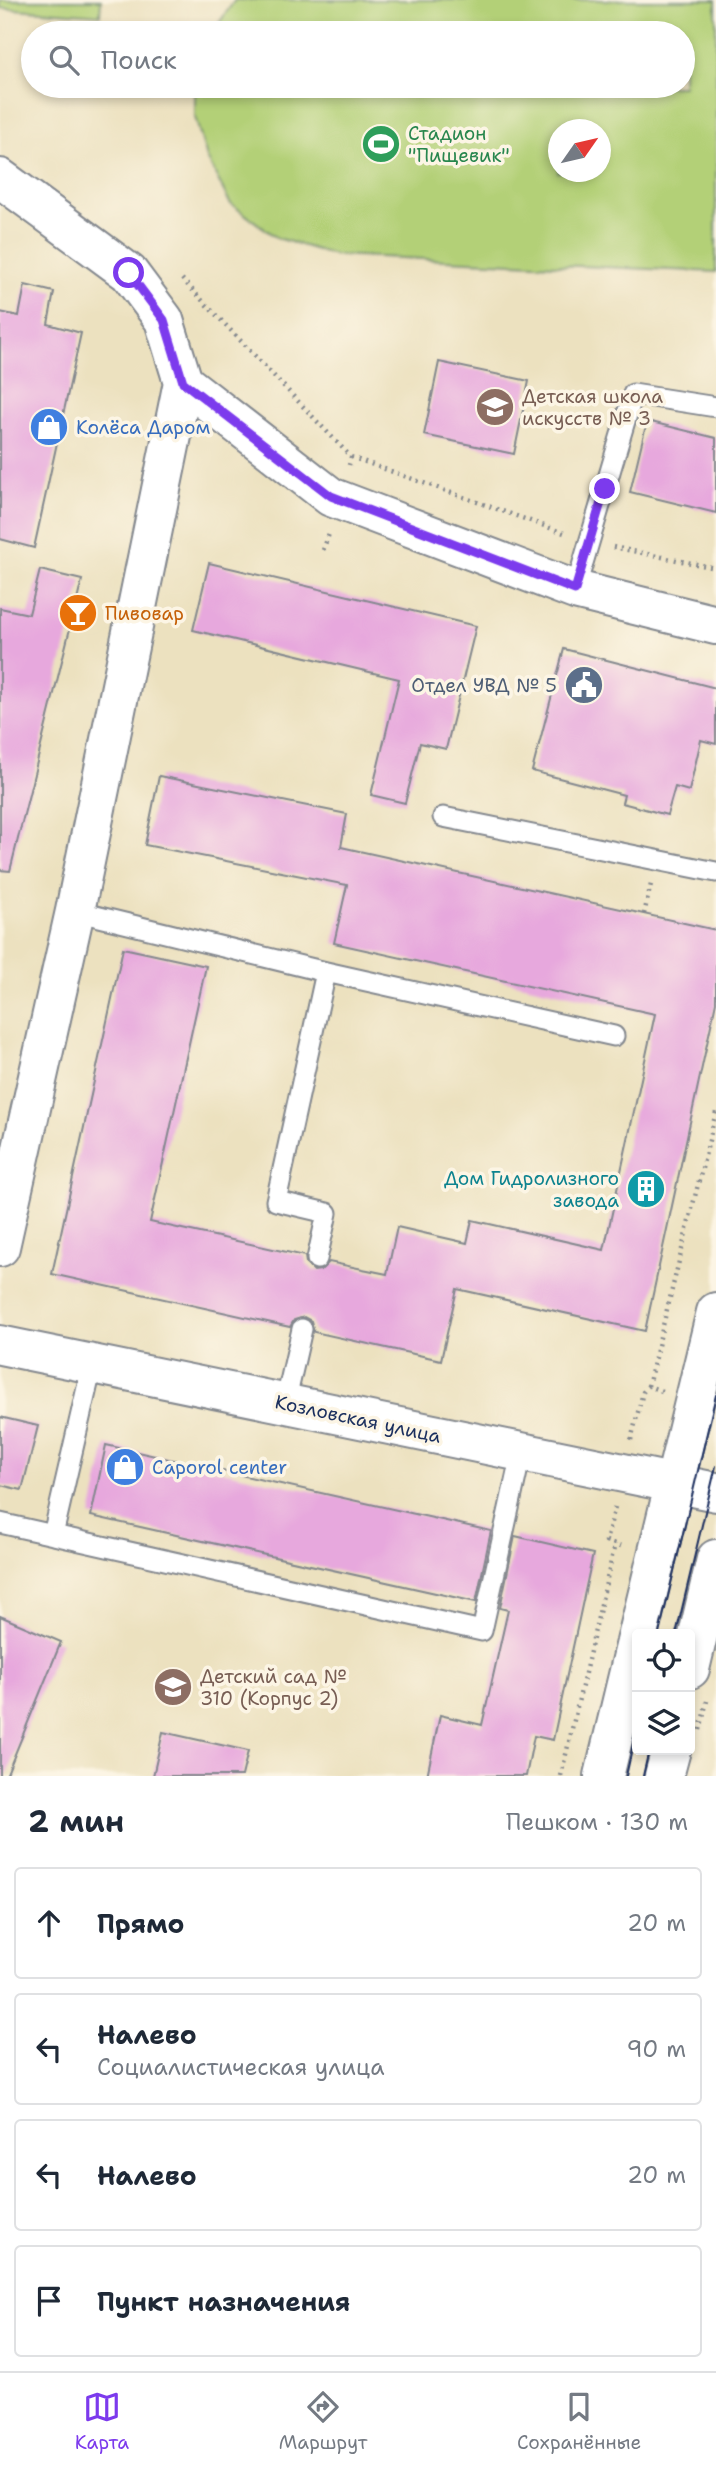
<!DOCTYPE html>
<html lang="ru">
<meta charset="utf-8">
<style>
:root{--surface:#fff;--page:#f2f2f3;--text:#1f2937;--muted:#747a83;--line:#e0e1e3;--accent:#7c3aed}
body{margin:0;font-family:"Shantell Sans",sans-serif;background:var(--page);color:var(--text)}
.controls{position:absolute;right:21px;bottom:21px;display:grid;overflow:hidden;border-radius:7px;box-shadow:0 4px 10px #0003}
.controls button{width:63px;height:63px;display:grid;place-items:center;padding:0;border:0;border-bottom:2px solid var(--line);background:var(--surface);color:var(--text);font:35px sans-serif}
.compass{position:absolute;left:548px;top:119px;width:63px;height:63px;border-radius:50%;background:var(--surface);box-shadow:0 4px 10px #0003;rotate:56deg}
.stop{position:absolute;width:21px;height:21px;margin:-16px;border:5px solid #7c3aed;border-radius:50%;background:#fff}
.stop.end{background:#7c3aed;border-color:#fff;box-shadow:0 2px 7px #0008}
.list{margin:0;padding:0;list-style:none}
h2{display:flex;justify-content:space-between;align-items:center;height:91px;margin:0;padding:0 28px;font-size:30px}
h2 small{font-size:23px;font-weight:400;color:var(--muted)}
.list li{display:grid;grid-template-columns:46px 1fr auto;gap:21px;align-items:center;box-sizing:border-box;height:112px;margin:0 14px 14px;padding:0 14px;border:2px solid var(--line);border-radius:7px}
.list b{display:block;font-size:26px;white-space:nowrap}
.list p{margin:0;font-size:23px;white-space:nowrap;color:var(--muted)}
.list em{font-size:23px;font-style:normal;color:var(--muted)}
.icon{flex:none;width:38px;height:38px;fill:none;stroke:currentColor;stroke-width:2;stroke-linecap:round;stroke-linejoin:round}
.map{position:relative;flex:none;width:716px;height:1776px;overflow:hidden}
.search{position:absolute;background:var(--surface);box-shadow:0 4px 10px #0003;left:21px;right:21px;top:21px;height:77px;display:flex;align-items:center;gap:18px;box-sizing:border-box;padding:0 24px;border-radius:38px;color:var(--muted);font-size:26px}
.sheet{height:595px;background:var(--surface)}
nav{display:flex;justify-content:space-around;align-items:center;box-sizing:border-box;height:98px;border-top:2px solid var(--line);background:var(--surface);font-size:19px;color:var(--muted)}
nav a{display:grid;justify-items:center;gap:4px}
nav .on{color:var(--accent)}
.map>svg:first-child{display:block}
.green{fill:#b3d077;stroke:#67806a;stroke-width:2;fill-rule:evenodd}
.building{fill:#e7a8dd}
.lines{fill:none;stroke-linecap:round;stroke-linejoin:round}
.lane-casing{stroke:#84888e;stroke-width:23}
.street-casing{stroke:#84888e;stroke-width:42}
.secondary-casing{stroke:#84888e;stroke-width:42}
.path{stroke:#84888e;stroke-width:4.5;stroke-dasharray:2 5;stroke-linecap:butt}
.lane{stroke:#fff;stroke-width:19}
.street{stroke:#fff;stroke-width:38}
.secondary{stroke:#fff;stroke-width:38}
.tram{stroke:#1b2f5e;stroke-width:2}
.route{stroke:#7c3aed;stroke-width:9}
.labels{text-anchor:middle;dominant-baseline:central;stroke-width:7;stroke-linejoin:round;paint-order:stroke}
.leisure-label{font-size:19px;fill:#27864d;stroke:#fcf5e5;text-anchor:start}
.education-label{font-size:19px;fill:#785e54;stroke:#fcf5e5;text-anchor:start}
.shop-label{font-size:19px;fill:#366cbe;stroke:#fcf5e5;text-anchor:start}
.food-label{font-size:19px;fill:#c56008;stroke:#fcf5e5;text-anchor:start}
.service-label{font-size:19px;fill:#4e5e75;stroke:#fcf5e5;text-anchor:end}
.culture-label{font-size:19px;fill:#0d838f;stroke:#fcf5e5;text-anchor:end}
.street-label{font-size:19px;fill:#1b2f5e;stroke:#fcf5e5}
</style>
<div class="map">
<svg width="716" height="1776" viewBox="0 0 716 1776">
<rect width="100%" height="100%" fill="#fcf5e5"/>
<filter id="ink" filterUnits="userSpaceOnUse"><feTurbulence type="fractalNoise" baseFrequency=".0143" numOctaves="2"/><feDisplacementMap in="SourceGraphic" scale="14" xChannelSelector="R" yChannelSelector="G"/><feConvolveMatrix kernelMatrix="1 2 1 2 8 2 1 2 1" color-interpolation-filters="sRGB"/></filter>
<filter id="wash" filterUnits="userSpaceOnUse"><feTurbulence type="fractalNoise" baseFrequency=".00686" numOctaves="4" result="noise"/><feDisplacementMap in="SourceGraphic" scale="28" xChannelSelector="R" yChannelSelector="G"/><feGaussianBlur stdDeviation="1.57" result="paint"/><feColorMatrix in="noise" values="0 0 0 0 0 0 0 0 0 0 0 0 0 0 0 0 0 1.4 0 .05"/><feComposite in="paint" operator="in"/></filter>
<g filter="url(#wash)">
<rect width="100%" height="100%" fill="#ece1bf"/>
<path class="green" d="M0,0H101L100,15L0,8Z
M235,0H716V272L334,255L277,238L230,203L207,158L195,117V86H683V33H212ZM558,130H600V172H558Z"/>
<g id="blocks">
<path class="building" d="M25,285L54,292L48,324L81,333L34,548L0,539V312L19,316Z
M439,362L529,381L514,454L424,435Z
M647,421L716,438V513L630,492Z
M209,563L476,626L446,749L420,743L405,803L371,795L399,679L193,630Z
M40,570L82,580L10,871L0,870V608L29,614Z
M564,649L716,688V744L701,740L689,791L675,787L667,815L622,803L624,795L532,771Z
M159,776L347,814L341,847L716,930V1002L645,1331L457,1289L441,1360L314,1332L311,1321L304,1317L294,1320L290,1327L52,1274L123,948L206,966L150,1222L305,1256L306,1263L314,1271L321,1270L329,1262L387,1274L397,1227L467,1243L472,1220L604,1250L644,1065L655,1014L334,943L347,885L145,845Z
M0,1417L38,1426L22,1490L0,1485Z
M106,1445L491,1531L476,1602L91,1516Z
M515,1536L593,1554L553,1740L534,1736L526,1776H427L440,1715L482,1725L508,1610L500,1608Z
M0,1616L61,1642L6,1776H0Z
M163,1732L248,1751L242,1776H153Z"/>
</g>
</g>
<g filter="url(#ink)">
<use href="#blocks" fill-opacity="0" stroke="#84888e" stroke-width="2"/>
<g class="lines">
<g class="lane-casing">
<path id="lane" d="M575,590L633,394L716,407
M443,817L716,872
M75,911L326,972L614,1036
M317,1259L327,1213L276,1201L326,972
M285,1404L302,1329
M0,1523L482,1631L521,1454
M53,1535L92,1366"/>
</g>
<g class="street-casing">
<path id="street" d="M183,382L331,497L575,590L716,625"/>
</g>
<g class="secondary-casing">
<path id="secondary" d="M0,178L129,273L164,320L183,382L75,911L0,1247
M0,1345L716,1492
M638,1634L716,1312
M690,1669L716,1559
M604,1776L637,1638
M664,1776L671,1750"/>
</g>
<path class="path" d="M182,279L351,457L349,465
M351,457L564,533
M613,547L716,568
M323,550L329,534
M644,914L651,884
M648,1386L716,1112
M631,1440L643,1392L648,1386L662,1391
M615,1507L606,1541L624,1547
M700,1730L707,1701
M561,1776L615,1544"/>
<use href="#lane" class="lane"/>
<use href="#street" class="street"/>
<use href="#secondary" class="secondary"/>
<path class="tram" d="M659,1634L716,1395
M676,1634L716,1466
M626,1776L637,1727
M643,1776L649,1750"/>
</g>
</g>
<g class="lines" filter="url(#ink)">
<path class="route" d="M129,273L164,320L183,382L331,496L575,590L605,489"/>
</g>
<defs>
<g id="stadium-disc" transform="scale(2.0125)"><circle r="9.5" fill="#2e9e5b" stroke="#fcf5e5"/><path d="M0-5a6.5 5 0 1 0 0 10a6.5 5 0 1 0 0-10ZM-3.5-1.8h7v3.6h-7Z" fill="#fff"/></g>
<g id="school-disc" transform="scale(2.0125)"><circle r="9.5" fill="#8d6e63" stroke="#fcf5e5"/><path d="M0-5L7-2L0 1L-7-2ZM-4 1L0 2.5L4 1V4Q0 6-4 4Z" fill="#fff"/></g>
<g id="shop-disc" transform="scale(2.0125)"><circle r="9.5" fill="#3f7fe0" stroke="#fcf5e5"/><path d="M-5-2.5h2.3a2.7 3.5 0 0 1 5.4 0H5L5.5 6h-11ZM-1.5-2.5h3a1.5 2.3 0 0 0-3 0Z" fill="#fff"/></g>
<g id="bar-disc" transform="scale(2.0125)"><circle r="9.5" fill="#e8710a" stroke="#fcf5e5"/><path d="M-6-5H6L.8 .8V4.5H3.5V6h-7V4.5H-.8V.8Z" fill="#fff"/></g>
<g id="civic-disc" transform="scale(2.0125)"><circle r="9.5" fill="#5c6f8a" stroke="#fcf5e5"/><path d="M-.6-6.5H3V-4.5H.6V-3L4-1V1h2V6H-6V1h2V-1L-.6-3ZM-1.2 2.5V6h2.4V2.5Z" fill="#fff"/></g>
<g id="building-disc" transform="scale(2.0125)"><circle r="9.5" fill="#0f9aa8" stroke="#fcf5e5"/><path d="M-4-6H4V6H1V3H-1V6H-4ZM-2.5-4.3h1.7v1.8h-1.7ZM.8-4.3h1.7v1.8H.8ZM-2.5-1h1.7V.8h-1.7ZM.8-1h1.7V.8H.8Z" fill="#fff"/></g>
</defs>
<g fill-rule="evenodd">
<use href="#stadium-disc" x="381" y="144"/>
<use href="#school-disc" x="495" y="407"/>
<use href="#shop-disc" x="49" y="427"/>
<use href="#bar-disc" x="78" y="613"/>
<use href="#civic-disc" x="584" y="685"/>
<use href="#building-disc" x="646" y="1189"/>
<use href="#shop-disc" x="125" y="1467"/>
<use href="#school-disc" x="173" y="1687"/>
</g>
<g class="labels">
<g class="leisure-label">
<text x="408" y="133">Стадион<tspan x="408" dy="22">"Пищевик"</tspan></text>
</g>
<g class="education-label">
<text x="522" y="396">Детская школа<tspan x="522" dy="22">искусств № 3</tspan></text>
<text x="200" y="1676">Детский сад №<tspan x="200" dy="22">310 (Корпус 2)</tspan></text>
</g>
<g class="shop-label">
<text x="76" y="427">Колёса Даром</text>
<text x="152" y="1467">Caporol center</text>
</g>
<g class="food-label">
<text x="105" y="613">Пивовар</text>
</g>
<g class="service-label">
<text x="557" y="685">Отдел УВД № 5</text>
</g>
<g class="culture-label">
<text x="619" y="1178">Дом Гидролизного<tspan x="619" dy="22">завода</tspan></text>
</g>
<g class="street-label">
<text transform="translate(358 1419) rotate(12)">Козловская улица</text>
</g>
</g>
</svg>
<div class="controls">
<button><svg class="icon" aria-label="locate" viewBox="0 0 24 24"><circle cx="12" cy="12" r="6"/><path d="M12 2v4M12 18v4M2 12h4M18 12h4"/></svg></button>
<button><svg class="icon" aria-label="layers" viewBox="0 0 24 24"><path d="M12 4l9 5-9 5-9-5zM3 14l9 5 9-5"/></svg></button>
</div>
<svg class="compass" viewBox="-18 -18 36 36"><path d="M0-13l5 13h-10z" fill="#e53935"/><path d="M0 13l5-13h-10z" fill="#747a83"/></svg>
<div class="stop" style="left:129px;top:273px"></div>
<div class="stop end" style="left:605px;top:489px"></div>
<div class="search"><svg class="icon" aria-label="search" viewBox="0 0 24 24"><circle cx="10" cy="10" r="6"/><path d="M15 15l6 6"/></svg>Поиск</div>
</div>
<section class="sheet">
<h2>2 мин<small>Пешком · 130 m</small></h2>
<ul class="list">
<li><svg class="icon" aria-label="ahead" viewBox="0 0 24 24"><path d="M12 20V5M6 11l6-6 6 6"/></svg><div><b>Прямо</b></div><em>20 m</em></li>
<li><svg class="icon" aria-label="left" viewBox="0 0 24 24"><path d="M17 20v-9H6M10 6l-5 5 5 5"/></svg><div><b>Налево</b><p>Социалистическая улица</p></div><em>90 m</em></li>
<li><svg class="icon" aria-label="left" viewBox="0 0 24 24"><path d="M17 20v-9H6M10 6l-5 5 5 5"/></svg><div><b>Налево</b></div><em>20 m</em></li>
<li><svg class="icon" aria-label="arrive" viewBox="0 0 24 24"><path d="M6 21V4h12l-3 4 3 4H6"/></svg><div><b>Пункт назначения</b></div></li>
</ul>
</section>
<nav>
<a class="on"><svg class="icon" aria-label="map" viewBox="0 0 24 24"><path d="M3 6l6-2 6 2 6-2v14l-6 2-6-2-6 2zM9 4v14M15 6v14"/></svg>Карта</a>
<a><svg class="icon" aria-label="directions" viewBox="0 0 24 24"><path d="M12 3l9 9-9 9-9-9zM9 14v-3h6M13 9l2 2-2 2"/></svg>Маршрут</a>
<a><svg class="icon" aria-label="saved" viewBox="0 0 24 24"><path d="M7 4h10v16l-5-4-5 4z"/></svg>Сохранённые</a>
</nav>
